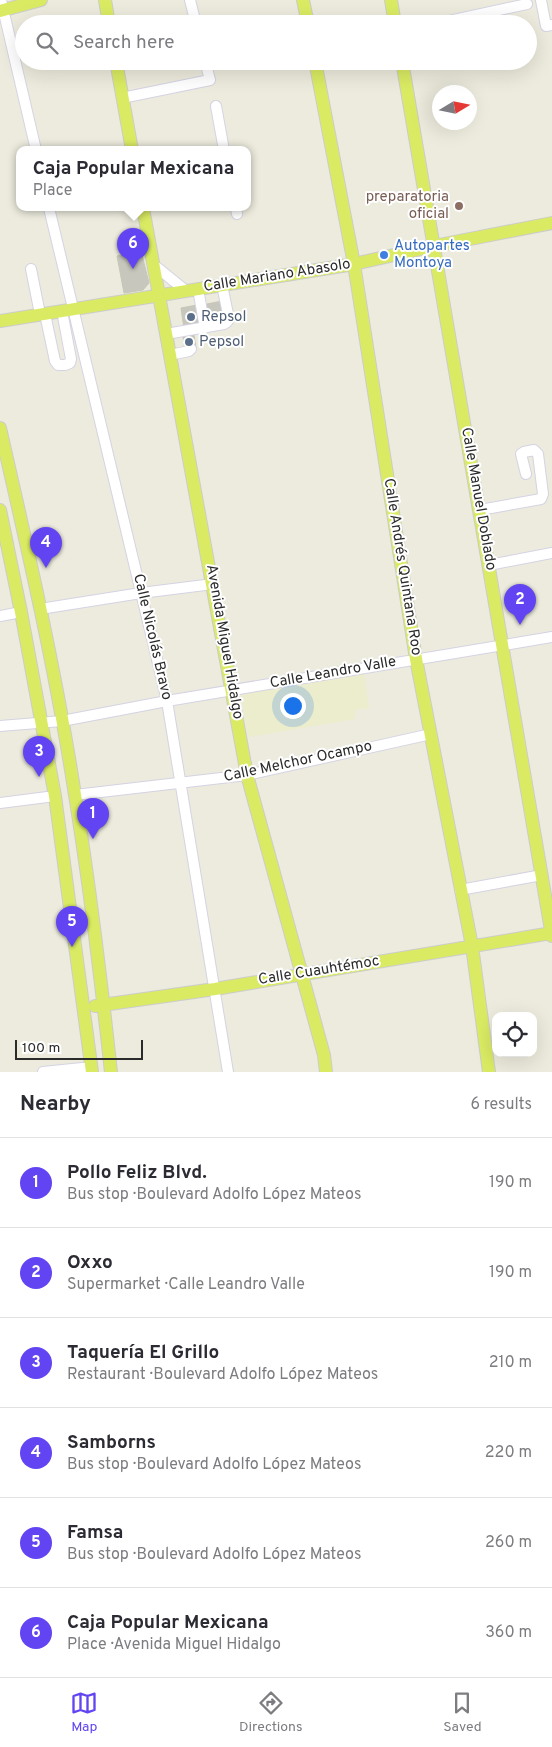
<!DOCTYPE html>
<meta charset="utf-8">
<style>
:root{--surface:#fff;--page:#f7f7f7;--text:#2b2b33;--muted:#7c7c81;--line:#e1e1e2;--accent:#6244f3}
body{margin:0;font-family:Overpass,sans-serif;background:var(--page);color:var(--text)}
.controls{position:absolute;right:15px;bottom:15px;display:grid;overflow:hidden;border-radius:10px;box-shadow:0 5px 20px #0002}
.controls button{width:45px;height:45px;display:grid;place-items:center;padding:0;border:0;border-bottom:1px solid var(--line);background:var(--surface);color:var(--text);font:25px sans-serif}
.compass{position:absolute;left:432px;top:85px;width:45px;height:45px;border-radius:50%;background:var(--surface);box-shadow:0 5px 20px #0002;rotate:80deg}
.scale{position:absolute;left:15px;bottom:12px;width:128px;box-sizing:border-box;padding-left:5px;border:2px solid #2b2b2b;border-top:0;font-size:14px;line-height:18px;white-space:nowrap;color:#2b2b2b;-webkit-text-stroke:4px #fff;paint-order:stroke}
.you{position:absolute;left:292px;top:705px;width:18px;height:18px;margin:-12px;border:4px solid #fff;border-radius:50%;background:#1a73e8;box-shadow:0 0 0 8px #1a73e833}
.badge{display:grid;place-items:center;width:32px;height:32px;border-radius:50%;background:var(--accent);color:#fff;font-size:16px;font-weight:700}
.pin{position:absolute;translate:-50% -41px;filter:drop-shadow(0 1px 2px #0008)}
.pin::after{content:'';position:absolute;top:26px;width:18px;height:15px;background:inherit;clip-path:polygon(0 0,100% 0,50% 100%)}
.popup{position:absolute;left:16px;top:146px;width:235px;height:65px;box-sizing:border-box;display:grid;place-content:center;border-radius:10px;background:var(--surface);filter:drop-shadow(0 1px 4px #0005);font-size:16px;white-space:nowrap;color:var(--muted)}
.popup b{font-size:19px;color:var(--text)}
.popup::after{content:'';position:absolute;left:50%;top:100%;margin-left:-10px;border:10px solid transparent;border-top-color:var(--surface)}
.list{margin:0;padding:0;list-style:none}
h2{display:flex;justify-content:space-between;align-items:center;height:65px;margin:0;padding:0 20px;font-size:21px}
h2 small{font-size:16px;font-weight:400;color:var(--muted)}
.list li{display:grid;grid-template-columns:32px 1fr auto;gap:15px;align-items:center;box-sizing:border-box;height:90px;padding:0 20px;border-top:1px solid var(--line)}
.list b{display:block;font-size:19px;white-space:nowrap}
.list p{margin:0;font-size:16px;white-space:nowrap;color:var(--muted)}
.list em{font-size:16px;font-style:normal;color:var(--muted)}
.icon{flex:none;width:28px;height:28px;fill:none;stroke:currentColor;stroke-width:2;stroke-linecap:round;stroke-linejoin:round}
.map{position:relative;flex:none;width:552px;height:1072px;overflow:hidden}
.search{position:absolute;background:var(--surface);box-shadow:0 5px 20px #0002;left:15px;right:15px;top:15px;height:55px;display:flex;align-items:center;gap:12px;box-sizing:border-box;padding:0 18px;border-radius:28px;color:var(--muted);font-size:19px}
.sheet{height:605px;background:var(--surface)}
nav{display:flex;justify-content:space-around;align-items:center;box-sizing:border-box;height:70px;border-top:1px solid var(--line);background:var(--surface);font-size:14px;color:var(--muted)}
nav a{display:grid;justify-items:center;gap:2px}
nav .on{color:var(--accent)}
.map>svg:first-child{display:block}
.education{fill:#ecedcd}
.building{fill:#c8c7bd;stroke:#c7c7b7}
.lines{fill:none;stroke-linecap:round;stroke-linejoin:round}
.minor-tunnel{stroke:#c5c5b9;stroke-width:10;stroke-dasharray:10 5;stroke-linecap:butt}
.minor-casing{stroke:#d5d3e3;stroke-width:12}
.major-casing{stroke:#ccc;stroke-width:14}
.minor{stroke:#fff;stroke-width:10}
.major{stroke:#daeb63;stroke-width:12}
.education-dot{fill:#8d6e63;stroke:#fff;stroke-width:2}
.shop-dot{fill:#3f7fe0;stroke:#fff;stroke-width:2}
.service-dot{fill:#5c6f8a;stroke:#fff;stroke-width:2}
.labels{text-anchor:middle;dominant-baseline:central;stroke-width:4;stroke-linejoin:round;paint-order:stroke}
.education-label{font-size:15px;fill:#785e54;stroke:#fff;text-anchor:end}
.shop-label{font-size:15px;fill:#366cbe;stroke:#fff;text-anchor:start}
.street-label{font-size:15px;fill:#2b2b2b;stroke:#fff}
.service-label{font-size:15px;fill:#4e5e75;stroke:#fff;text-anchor:start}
</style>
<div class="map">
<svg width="552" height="1072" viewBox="0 0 552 1072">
<rect width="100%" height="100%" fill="#ecebdd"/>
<path class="education" d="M364,673L369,708L355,710V719L248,737L241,693Z"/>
<path class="building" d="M141,251L149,283L143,290L124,293L117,256Z
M222,301L226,321L210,323L207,304Z
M197,305L201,326L184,329L181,308Z
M194,335L196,348L185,350L183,337Z"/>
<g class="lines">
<path class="minor-tunnel" d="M189,336L191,349"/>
<g class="minor-casing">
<path id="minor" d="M1,0L36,150
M190,0L196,24
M541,0L546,26L552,25
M435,24L527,4
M122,98L210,80L205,61
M216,106L224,150
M49,208L167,701L228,1072
M236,208L237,214
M154,265L186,291
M31,269L40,314
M198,289L205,328
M45,314L55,361L58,365H65L70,363L71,359L62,311
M166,334L224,324L227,322L229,319L222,285
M170,355L189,351L191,349
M480,510L541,499L543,494L538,454L534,450L524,452L521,454L526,474
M489,565L552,553
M40,609L141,593L213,584
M0,616L21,612
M0,726L62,721L167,701L552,637
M75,795L247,775L431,734
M0,803L55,796
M460,890L542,875
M43,1072L92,1067"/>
</g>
<g class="major-casing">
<path id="major" d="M105,0L109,24
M303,0L308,24
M391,0L395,24
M0,11L41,0
M116,61L132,150
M315,61L354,264L416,659L472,946L489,1072
M402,61L552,936
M143,208L247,775L324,1055L326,1072
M0,321L354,264L434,246L552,223
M0,428C28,550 56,672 75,795C90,887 101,980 111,1072
M0,510L21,612L55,796L92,1072
M95,1006L215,989L552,933"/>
</g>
<use href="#minor" class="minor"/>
<use href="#major" class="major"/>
</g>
<circle class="education-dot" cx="459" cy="206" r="5"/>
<circle class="shop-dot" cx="384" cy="255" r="5"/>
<g class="service-dot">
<circle cx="191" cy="317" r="5"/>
<circle cx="189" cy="342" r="5"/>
</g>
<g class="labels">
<g class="education-label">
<text x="449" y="197">preparatoria<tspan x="449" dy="17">oficial</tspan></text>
</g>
<g class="shop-label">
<text x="394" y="246">Autopartes<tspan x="394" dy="17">Montoya</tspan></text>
</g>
<g class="street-label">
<text transform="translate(277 276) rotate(-9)">Calle Mariano Abasolo</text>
<text transform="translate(478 499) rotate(80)">Calle Manuel Doblado</text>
<text transform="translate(402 567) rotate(81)">Calle Andrés Quintana Roo</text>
<text transform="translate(152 637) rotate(77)">Calle Nicolás Bravo</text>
<text transform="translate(224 642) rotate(80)">Avenida Miguel Hidalgo</text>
<text transform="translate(333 673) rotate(-10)">Calle Leandro Valle</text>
<text transform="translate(298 762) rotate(-12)">Calle Melchor Ocampo</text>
<text transform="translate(319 971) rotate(-9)">Calle Cuauhtémoc</text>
</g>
<g class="service-label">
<text x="201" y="317">Repsol</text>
<text x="199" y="342">Pepsol</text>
</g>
</g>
</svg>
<div class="controls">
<button><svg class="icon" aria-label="locate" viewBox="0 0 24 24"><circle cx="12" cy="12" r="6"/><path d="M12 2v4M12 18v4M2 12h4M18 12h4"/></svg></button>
</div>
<svg class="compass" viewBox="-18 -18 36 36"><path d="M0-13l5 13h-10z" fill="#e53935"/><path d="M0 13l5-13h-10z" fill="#7c7c81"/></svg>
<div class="scale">100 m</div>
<div class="you"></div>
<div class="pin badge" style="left:93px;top:839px">1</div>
<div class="pin badge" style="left:520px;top:625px">2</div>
<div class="pin badge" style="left:39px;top:777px">3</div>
<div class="pin badge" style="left:46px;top:568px">4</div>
<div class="pin badge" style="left:72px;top:947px">5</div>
<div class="pin badge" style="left:133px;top:269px">6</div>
<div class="popup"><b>Caja Popular Mexicana</b>Place</div>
<div class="search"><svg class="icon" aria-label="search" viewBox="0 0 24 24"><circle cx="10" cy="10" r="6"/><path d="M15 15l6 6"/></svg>Search here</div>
</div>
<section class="sheet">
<h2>Nearby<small>6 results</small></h2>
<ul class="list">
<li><span class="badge">1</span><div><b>Pollo Feliz Blvd.</b><p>Bus stop · Boulevard Adolfo López Mateos</p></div><em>190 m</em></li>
<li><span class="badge">2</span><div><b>Oxxo</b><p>Supermarket · Calle Leandro Valle</p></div><em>190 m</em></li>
<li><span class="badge">3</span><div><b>Taquería El Grillo</b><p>Restaurant · Boulevard Adolfo López Mateos</p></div><em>210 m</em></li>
<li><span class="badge">4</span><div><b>Samborns</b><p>Bus stop · Boulevard Adolfo López Mateos</p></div><em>220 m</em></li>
<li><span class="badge">5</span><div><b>Famsa</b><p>Bus stop · Boulevard Adolfo López Mateos</p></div><em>260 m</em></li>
<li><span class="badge">6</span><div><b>Caja Popular Mexicana</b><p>Place · Avenida Miguel Hidalgo</p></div><em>360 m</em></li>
</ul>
</section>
<nav>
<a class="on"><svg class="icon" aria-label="map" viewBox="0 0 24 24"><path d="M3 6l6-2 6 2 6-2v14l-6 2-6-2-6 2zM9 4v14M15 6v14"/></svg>Map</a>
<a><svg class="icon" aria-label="directions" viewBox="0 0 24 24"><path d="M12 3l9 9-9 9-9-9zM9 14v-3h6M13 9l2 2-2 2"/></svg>Directions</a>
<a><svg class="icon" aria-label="saved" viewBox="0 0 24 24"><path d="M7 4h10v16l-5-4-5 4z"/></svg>Saved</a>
</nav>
